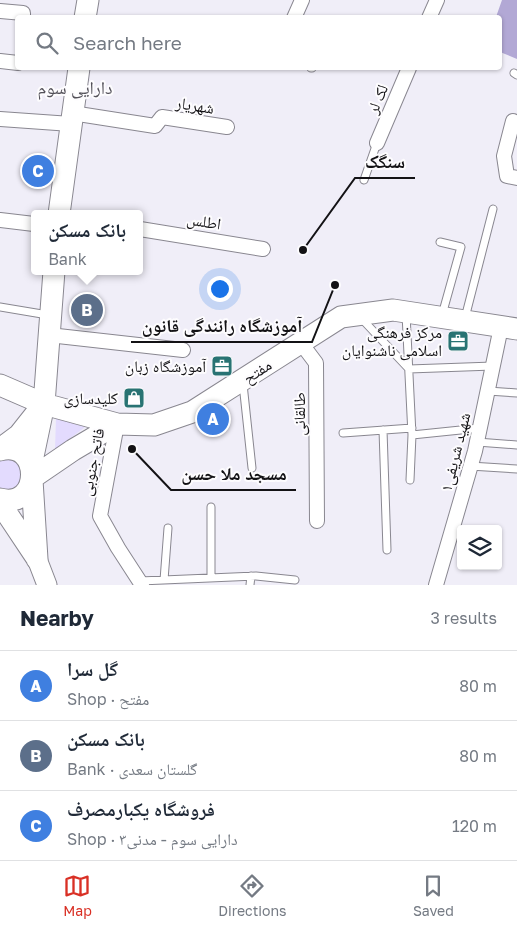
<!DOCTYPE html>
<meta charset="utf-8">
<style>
:root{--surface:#fff;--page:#f2f2f3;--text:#1f2937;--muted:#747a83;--line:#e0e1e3;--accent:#d93025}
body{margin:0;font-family:"Golos Text","Noto Naskh Arabic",sans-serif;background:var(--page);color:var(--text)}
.controls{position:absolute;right:15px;bottom:15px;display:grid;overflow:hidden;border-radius:5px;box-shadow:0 1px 4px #0004}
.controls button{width:45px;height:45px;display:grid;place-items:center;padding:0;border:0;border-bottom:1px solid var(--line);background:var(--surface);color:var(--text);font:25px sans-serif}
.you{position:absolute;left:219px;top:288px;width:18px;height:18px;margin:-12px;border:4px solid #fff;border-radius:50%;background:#1a73e8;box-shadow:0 0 0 8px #1a73e833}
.badge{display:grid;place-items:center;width:32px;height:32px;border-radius:50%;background:var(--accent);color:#fff;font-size:16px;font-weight:700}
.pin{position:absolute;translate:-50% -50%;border:2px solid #fff;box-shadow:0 1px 5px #0006}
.popup{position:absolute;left:31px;top:210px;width:112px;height:65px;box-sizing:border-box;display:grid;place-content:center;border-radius:5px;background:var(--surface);filter:drop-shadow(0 1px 4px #0005);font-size:16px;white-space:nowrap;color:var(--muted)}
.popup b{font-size:19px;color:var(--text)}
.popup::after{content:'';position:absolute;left:50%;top:100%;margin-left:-10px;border:10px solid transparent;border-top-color:var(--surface)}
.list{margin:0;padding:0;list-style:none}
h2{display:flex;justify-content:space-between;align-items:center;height:65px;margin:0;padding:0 20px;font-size:21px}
h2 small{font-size:16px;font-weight:400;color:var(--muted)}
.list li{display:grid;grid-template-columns:32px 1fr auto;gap:15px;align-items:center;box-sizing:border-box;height:70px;padding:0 20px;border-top:1px solid var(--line)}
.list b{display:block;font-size:19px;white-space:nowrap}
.list p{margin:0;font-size:16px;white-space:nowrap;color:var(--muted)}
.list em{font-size:16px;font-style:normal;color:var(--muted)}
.icon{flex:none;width:28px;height:28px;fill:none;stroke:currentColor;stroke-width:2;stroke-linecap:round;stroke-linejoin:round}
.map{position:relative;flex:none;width:517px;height:585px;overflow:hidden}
.search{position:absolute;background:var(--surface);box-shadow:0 1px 4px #0004;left:15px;right:15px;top:15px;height:55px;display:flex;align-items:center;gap:12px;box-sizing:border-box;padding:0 18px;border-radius:5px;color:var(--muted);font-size:19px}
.sheet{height:275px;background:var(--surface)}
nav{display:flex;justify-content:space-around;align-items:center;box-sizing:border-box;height:70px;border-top:1px solid var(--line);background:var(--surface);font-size:14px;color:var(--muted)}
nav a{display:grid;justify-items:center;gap:2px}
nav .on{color:var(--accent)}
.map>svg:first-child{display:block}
.green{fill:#e3dbfe}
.forest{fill:#b2a8d5}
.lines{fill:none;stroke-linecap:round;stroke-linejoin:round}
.service-casing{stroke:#898790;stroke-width:9}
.minor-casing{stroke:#898790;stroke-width:16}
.secondary-casing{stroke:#898790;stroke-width:21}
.primary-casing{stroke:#898790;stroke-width:23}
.service{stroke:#fff;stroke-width:7}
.minor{stroke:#fff;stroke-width:14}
.secondary{stroke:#fff;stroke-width:19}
.primary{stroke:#fff;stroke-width:21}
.labels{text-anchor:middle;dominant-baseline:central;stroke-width:4;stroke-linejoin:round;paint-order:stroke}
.street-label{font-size:16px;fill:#131215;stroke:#fdfcfe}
.poi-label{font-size:16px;fill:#131215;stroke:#fdfcfe;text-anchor:end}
.neighbourhood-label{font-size:18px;fill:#535159;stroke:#fdfcfe}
.leader{fill:none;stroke:#131215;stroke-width:2}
.callout-dot{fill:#131215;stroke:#fdfcfe;stroke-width:2}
.callout-label{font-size:18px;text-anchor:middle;font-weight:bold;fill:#131215;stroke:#fdfcfe;stroke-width:4;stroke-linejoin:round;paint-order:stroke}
</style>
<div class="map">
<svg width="517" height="585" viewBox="0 0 517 585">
<rect width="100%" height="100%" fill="#f0eef8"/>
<path class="green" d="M56,418L85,427L55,450Z
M6,459L15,461L22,470L19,485C12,489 7,491 0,488V461Z"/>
<path class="forest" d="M502,0H517V59L500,52V18L496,17Z"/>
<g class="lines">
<g class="service-casing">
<path id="service" d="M311,68H312
M514,73L517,75
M364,180L377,143
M440,242L461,247L442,315
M0,307L48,315
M406,314L412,435L480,428
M361,318L409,369L493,366
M465,318L493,209
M243,384L252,468
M488,391L517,393
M383,430L387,550
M343,433L412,428
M477,442L517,445
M470,466L517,469
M410,480L412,435
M211,578V507
M164,580L168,528
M140,581L256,576L295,580
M250,585L251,576"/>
</g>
<g class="minor-casing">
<path id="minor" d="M0,11L23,13V18
M294,18L302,0
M429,18L437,0
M0,61L18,63
M72,113L155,126L162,117L227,127
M0,119L71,124
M513,121L504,156L507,176L517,178
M377,143L409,68
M0,220L34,224
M140,229L263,249
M49,335L183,350
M301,343L316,363L317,521
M117,424L100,516L118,548L142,585
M436,585L475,451L501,327"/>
</g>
<g class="secondary-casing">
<path id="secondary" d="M37,559L47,585"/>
</g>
<g class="primary-casing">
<path id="primary" d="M85,18L88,0
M59,214L79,68
M0,385L44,404L117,424L154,425L192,412L341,317L393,310L517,329
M0,449L19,435L42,406
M0,450C42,439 42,510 0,499
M31,466L44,404L54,271
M32,478L73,450L117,424
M32,480L37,559
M0,503L36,557"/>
</g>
<use href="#service" class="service"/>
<use href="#minor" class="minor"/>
<use href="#secondary" class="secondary"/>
<use href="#primary" class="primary"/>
</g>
<defs>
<g id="office-square" transform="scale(1.125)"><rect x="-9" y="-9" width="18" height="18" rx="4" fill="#287373" stroke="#fdfcfe"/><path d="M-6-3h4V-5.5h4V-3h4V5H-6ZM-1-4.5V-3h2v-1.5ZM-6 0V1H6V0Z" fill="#fff"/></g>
<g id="shop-square" transform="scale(1.125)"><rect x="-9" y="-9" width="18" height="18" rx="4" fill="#287373" stroke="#fdfcfe"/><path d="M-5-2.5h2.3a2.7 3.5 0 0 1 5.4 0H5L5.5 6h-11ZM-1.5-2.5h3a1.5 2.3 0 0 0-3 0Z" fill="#fff"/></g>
</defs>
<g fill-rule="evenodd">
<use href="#office-square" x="458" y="341"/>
<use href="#office-square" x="222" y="366"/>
<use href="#shop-square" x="134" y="398"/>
</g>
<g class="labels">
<g class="street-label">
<text transform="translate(377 99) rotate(-67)">لک لر</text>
<text transform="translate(195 105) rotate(9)">شهریار</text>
<text transform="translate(204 221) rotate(9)">اطلس</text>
<text transform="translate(257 371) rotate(-33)">مفتح</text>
<text transform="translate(299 414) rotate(-90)">طالقانی</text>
<text transform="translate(455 452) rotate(-76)">شهید شریفی۱</text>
<text transform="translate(92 462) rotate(-79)">فاتح جنوبی</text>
</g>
<g class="poi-label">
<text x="442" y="332">مرکز فرهنگی<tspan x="442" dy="18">اسلامی ناشنوایان</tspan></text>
<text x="206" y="366">آموزشگاه زبان</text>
<text x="118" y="398">کلیدسازی</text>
</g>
<g class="neighbourhood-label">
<text x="75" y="87">دارایی سوم</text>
</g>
</g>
<path class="leader" d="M303 250L355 178H415M335 285L312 342H131M132 449L171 490H296"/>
<g class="callout-dot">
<circle cx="303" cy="250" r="5"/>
<circle cx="335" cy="285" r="5"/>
<circle cx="132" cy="449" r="5"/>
</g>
<g class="callout-label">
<text x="385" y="168">سنگک</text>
<text x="222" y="332">آموزشگاه رانندگی قانون</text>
<text x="234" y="480">مسجد ملا حسن</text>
</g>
</svg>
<div class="controls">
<button><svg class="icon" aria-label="layers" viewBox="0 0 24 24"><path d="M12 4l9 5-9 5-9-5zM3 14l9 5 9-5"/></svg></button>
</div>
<div class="you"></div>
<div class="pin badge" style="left:213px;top:419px;background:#3f7fe0">A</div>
<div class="pin badge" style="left:87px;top:310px;background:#5c6f8a">B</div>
<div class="popup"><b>بانک مسکن</b>Bank</div>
<div class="pin badge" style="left:38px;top:171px;background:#3f7fe0">C</div>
<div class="search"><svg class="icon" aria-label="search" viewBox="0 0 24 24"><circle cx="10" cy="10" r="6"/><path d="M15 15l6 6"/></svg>Search here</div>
</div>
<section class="sheet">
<h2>Nearby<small>3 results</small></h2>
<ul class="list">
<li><span class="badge" style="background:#3f7fe0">A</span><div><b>گل سرا</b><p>Shop · مفتح</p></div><em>80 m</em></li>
<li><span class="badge" style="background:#5c6f8a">B</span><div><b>بانک مسکن</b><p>Bank · گلستان سعدی</p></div><em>80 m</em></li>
<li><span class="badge" style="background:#3f7fe0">C</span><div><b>فروشگاه یکبارمصرف</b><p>Shop · دارایی سوم - مدنی۳</p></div><em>120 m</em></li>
</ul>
</section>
<nav>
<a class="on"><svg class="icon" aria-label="map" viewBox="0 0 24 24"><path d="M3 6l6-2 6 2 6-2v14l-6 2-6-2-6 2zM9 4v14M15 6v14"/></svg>Map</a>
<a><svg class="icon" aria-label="directions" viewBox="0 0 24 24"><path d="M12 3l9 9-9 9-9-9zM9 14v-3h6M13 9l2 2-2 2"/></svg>Directions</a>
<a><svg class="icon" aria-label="saved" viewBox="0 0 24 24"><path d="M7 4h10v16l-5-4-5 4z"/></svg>Saved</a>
</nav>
